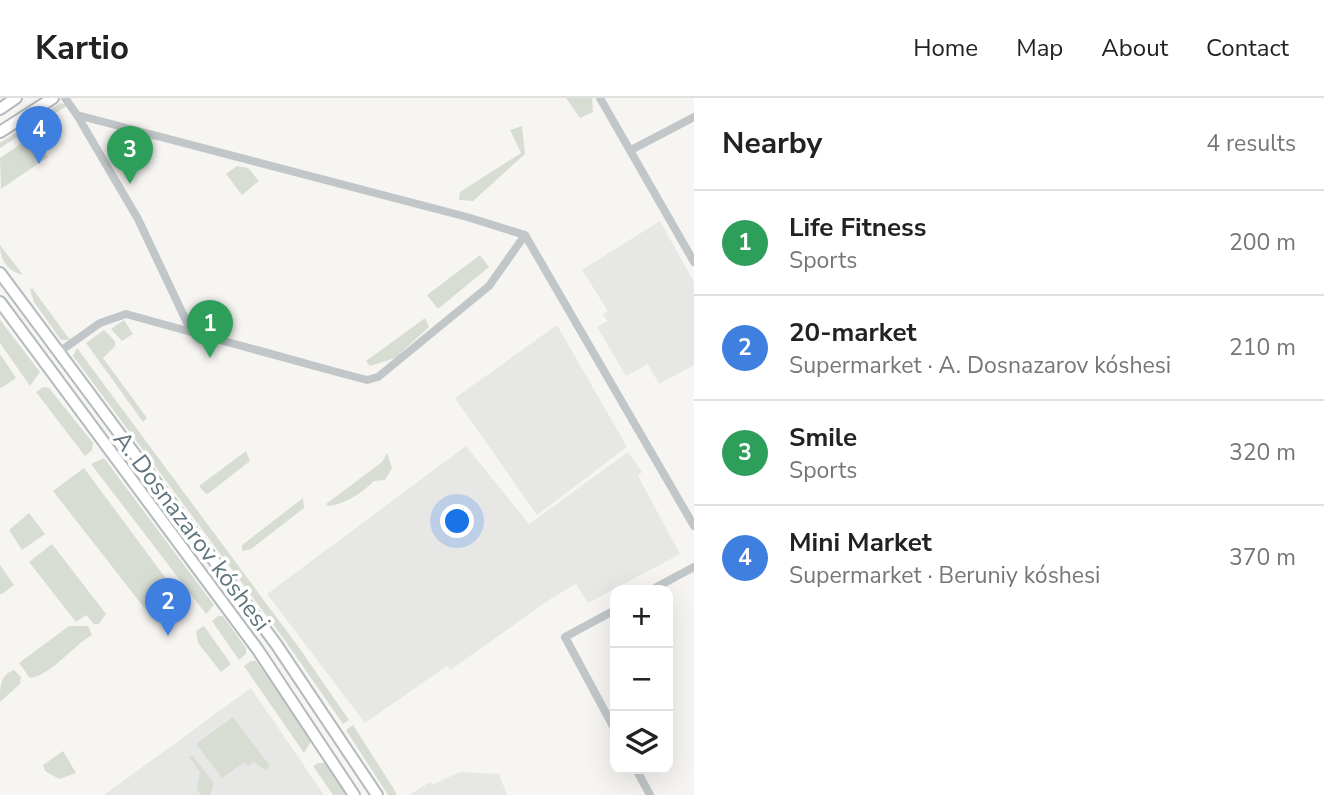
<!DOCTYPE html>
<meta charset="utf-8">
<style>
:root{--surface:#fff;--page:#f6f6f6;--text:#222;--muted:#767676;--line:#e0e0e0;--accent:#1a73e8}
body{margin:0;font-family:"Nunito Sans",sans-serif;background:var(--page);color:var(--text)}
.controls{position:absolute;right:21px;bottom:21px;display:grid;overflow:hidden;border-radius:14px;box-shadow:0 7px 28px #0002}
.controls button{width:63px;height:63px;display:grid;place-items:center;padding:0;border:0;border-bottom:2px solid var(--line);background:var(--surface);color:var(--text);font:35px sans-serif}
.you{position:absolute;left:458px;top:424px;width:24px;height:24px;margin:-18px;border:5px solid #fff;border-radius:50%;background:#1a73e8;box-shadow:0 0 0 10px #1a73e833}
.badge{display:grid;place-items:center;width:46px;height:46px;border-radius:50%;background:var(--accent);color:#fff;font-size:23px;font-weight:700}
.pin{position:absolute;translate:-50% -58px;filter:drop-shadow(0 2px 4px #0008)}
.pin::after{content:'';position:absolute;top:37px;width:24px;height:21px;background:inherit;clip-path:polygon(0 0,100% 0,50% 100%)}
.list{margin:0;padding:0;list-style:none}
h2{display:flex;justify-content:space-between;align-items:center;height:91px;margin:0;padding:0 28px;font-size:30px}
h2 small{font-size:23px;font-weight:400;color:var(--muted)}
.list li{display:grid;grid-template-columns:46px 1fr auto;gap:21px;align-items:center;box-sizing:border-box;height:105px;padding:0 28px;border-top:2px solid var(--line)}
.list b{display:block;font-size:26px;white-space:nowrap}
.list p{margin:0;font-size:23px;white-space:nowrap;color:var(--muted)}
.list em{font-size:23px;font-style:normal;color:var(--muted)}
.icon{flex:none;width:38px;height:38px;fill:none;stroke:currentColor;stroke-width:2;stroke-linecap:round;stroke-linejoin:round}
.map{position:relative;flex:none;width:694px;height:697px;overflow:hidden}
header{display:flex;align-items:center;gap:42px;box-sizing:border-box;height:98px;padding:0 35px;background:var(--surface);border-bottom:2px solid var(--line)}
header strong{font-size:33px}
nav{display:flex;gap:38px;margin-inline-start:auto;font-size:24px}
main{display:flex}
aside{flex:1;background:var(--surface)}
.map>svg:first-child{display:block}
.built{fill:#e7e7e6}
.green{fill:#d8ddd3}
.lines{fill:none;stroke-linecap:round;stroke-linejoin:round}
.secondary-casing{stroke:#b3babd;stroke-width:14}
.street{stroke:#c1c6c8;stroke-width:8}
.secondary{stroke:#fff;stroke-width:10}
.labels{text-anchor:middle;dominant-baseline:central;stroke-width:7;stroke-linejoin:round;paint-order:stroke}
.street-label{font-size:24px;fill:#60767e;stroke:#fff}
</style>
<header>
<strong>Kartio</strong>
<nav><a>Home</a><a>Map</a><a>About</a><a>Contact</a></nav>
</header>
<main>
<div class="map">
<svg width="694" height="697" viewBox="0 0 694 697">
<rect width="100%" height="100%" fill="#f6f5f2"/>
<path class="built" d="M660,123L694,184V267L659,286L648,266L626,278L597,229L607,223L603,216L608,213L582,172Z
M557,227L627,349L537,417L455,300Z
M466,348L529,426L628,354L642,374L638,378L680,456L588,505L576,486L552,500L450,572L447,568L365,625L267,496Z
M251,590L324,697H104Z
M460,674L499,676L507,697H409L430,684L432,687Z"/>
<path class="green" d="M566,0H592L593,14L580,20Z
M60,5L68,7L0,50V45Z
M522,28L525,56L473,103L459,102L460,94L521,55L510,32Z
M32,38L48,59L1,91L0,60Z
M237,68L248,70L259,83L242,97L226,76Z
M0,147L23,177C8,174 0,162 0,147Z
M480,157L489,169L438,211L427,197Z
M32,190L70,242H61L34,204L30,192Z
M425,220L429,229L395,260L370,268L366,263Z
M0,222L40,274L30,288L0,245Z
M124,222L133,236L122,243L111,231Z
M104,232L115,243V248L103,260L147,320L143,324L86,245Z
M77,250L300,551L349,622L343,626L286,544L73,258Z
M0,256L16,280L1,290L0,289Z
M43,289L49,290L93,345L92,352L85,358L36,294Z
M246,353L250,363L209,395L206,396L199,388Z
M387,355L392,370L385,382L374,383C363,394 344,407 328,408L326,406L382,364Z
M104,360L214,507L206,516L91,366Z
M84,370L176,494L146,512L53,393Z
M303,400L304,410L251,451L242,453V447Z
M29,415L45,436L22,452L9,432Z
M52,446L106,516L99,526H94L86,517L76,524L29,464Z
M0,467L14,487L2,496H0Z
M218,518H223L246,550V556L239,562L212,523Z
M69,528H88L92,537C74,547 50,578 30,580L19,565Z
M204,528L231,566L221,574L198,545L196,533Z
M251,563H256L312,642L304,655L244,568Z
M14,572L21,579L20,586L0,604C0,588 0,577 14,572Z
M233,619L270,668L265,672L254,664L248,668L244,664L222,680L196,646Z
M353,627L392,688L397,697H388L346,632Z
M63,653L76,675L59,681L45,673L43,667Z
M192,657L214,685L210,697H201L197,691L200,674L189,659Z
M318,665H327L347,697H333L313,668Z"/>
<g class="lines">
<g class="secondary-casing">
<path id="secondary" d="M0,11L16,0
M0,34L53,0
M0,175L276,546L377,697
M0,204L258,552L354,697"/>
</g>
<path class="street" d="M65,0L77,17L467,119L525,137L694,428
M600,0L694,164
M77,17L138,121L191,233
M631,52L694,19
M59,254L100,225L126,216L333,273L367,282L378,279L489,188L525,137
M651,492L694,469
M615,512L565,539L615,632
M636,671L650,697"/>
<use href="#secondary" class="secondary"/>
</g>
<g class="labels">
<g class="street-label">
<text transform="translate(192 433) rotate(53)">A. Dosnazarov kóshesi</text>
</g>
</g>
</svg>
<div class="controls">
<button>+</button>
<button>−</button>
<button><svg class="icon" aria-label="layers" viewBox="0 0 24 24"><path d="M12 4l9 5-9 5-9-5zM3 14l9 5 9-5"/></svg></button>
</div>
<div class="you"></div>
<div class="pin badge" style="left:210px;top:260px;background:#2e9e5b">1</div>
<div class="pin badge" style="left:168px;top:538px;background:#3f7fe0">2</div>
<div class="pin badge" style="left:130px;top:86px;background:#2e9e5b">3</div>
<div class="pin badge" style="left:39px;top:66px;background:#3f7fe0">4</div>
</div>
<aside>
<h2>Nearby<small>4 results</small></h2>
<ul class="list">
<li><span class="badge" style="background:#2e9e5b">1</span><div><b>Life Fitness</b><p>Sports</p></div><em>200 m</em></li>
<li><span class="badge" style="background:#3f7fe0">2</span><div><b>20-market</b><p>Supermarket · A. Dosnazarov kóshesi</p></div><em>210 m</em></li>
<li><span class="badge" style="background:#2e9e5b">3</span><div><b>Smile</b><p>Sports</p></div><em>320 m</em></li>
<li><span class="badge" style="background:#3f7fe0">4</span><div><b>Mini Market</b><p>Supermarket · Beruniy kóshesi</p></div><em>370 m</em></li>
</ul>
</aside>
</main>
